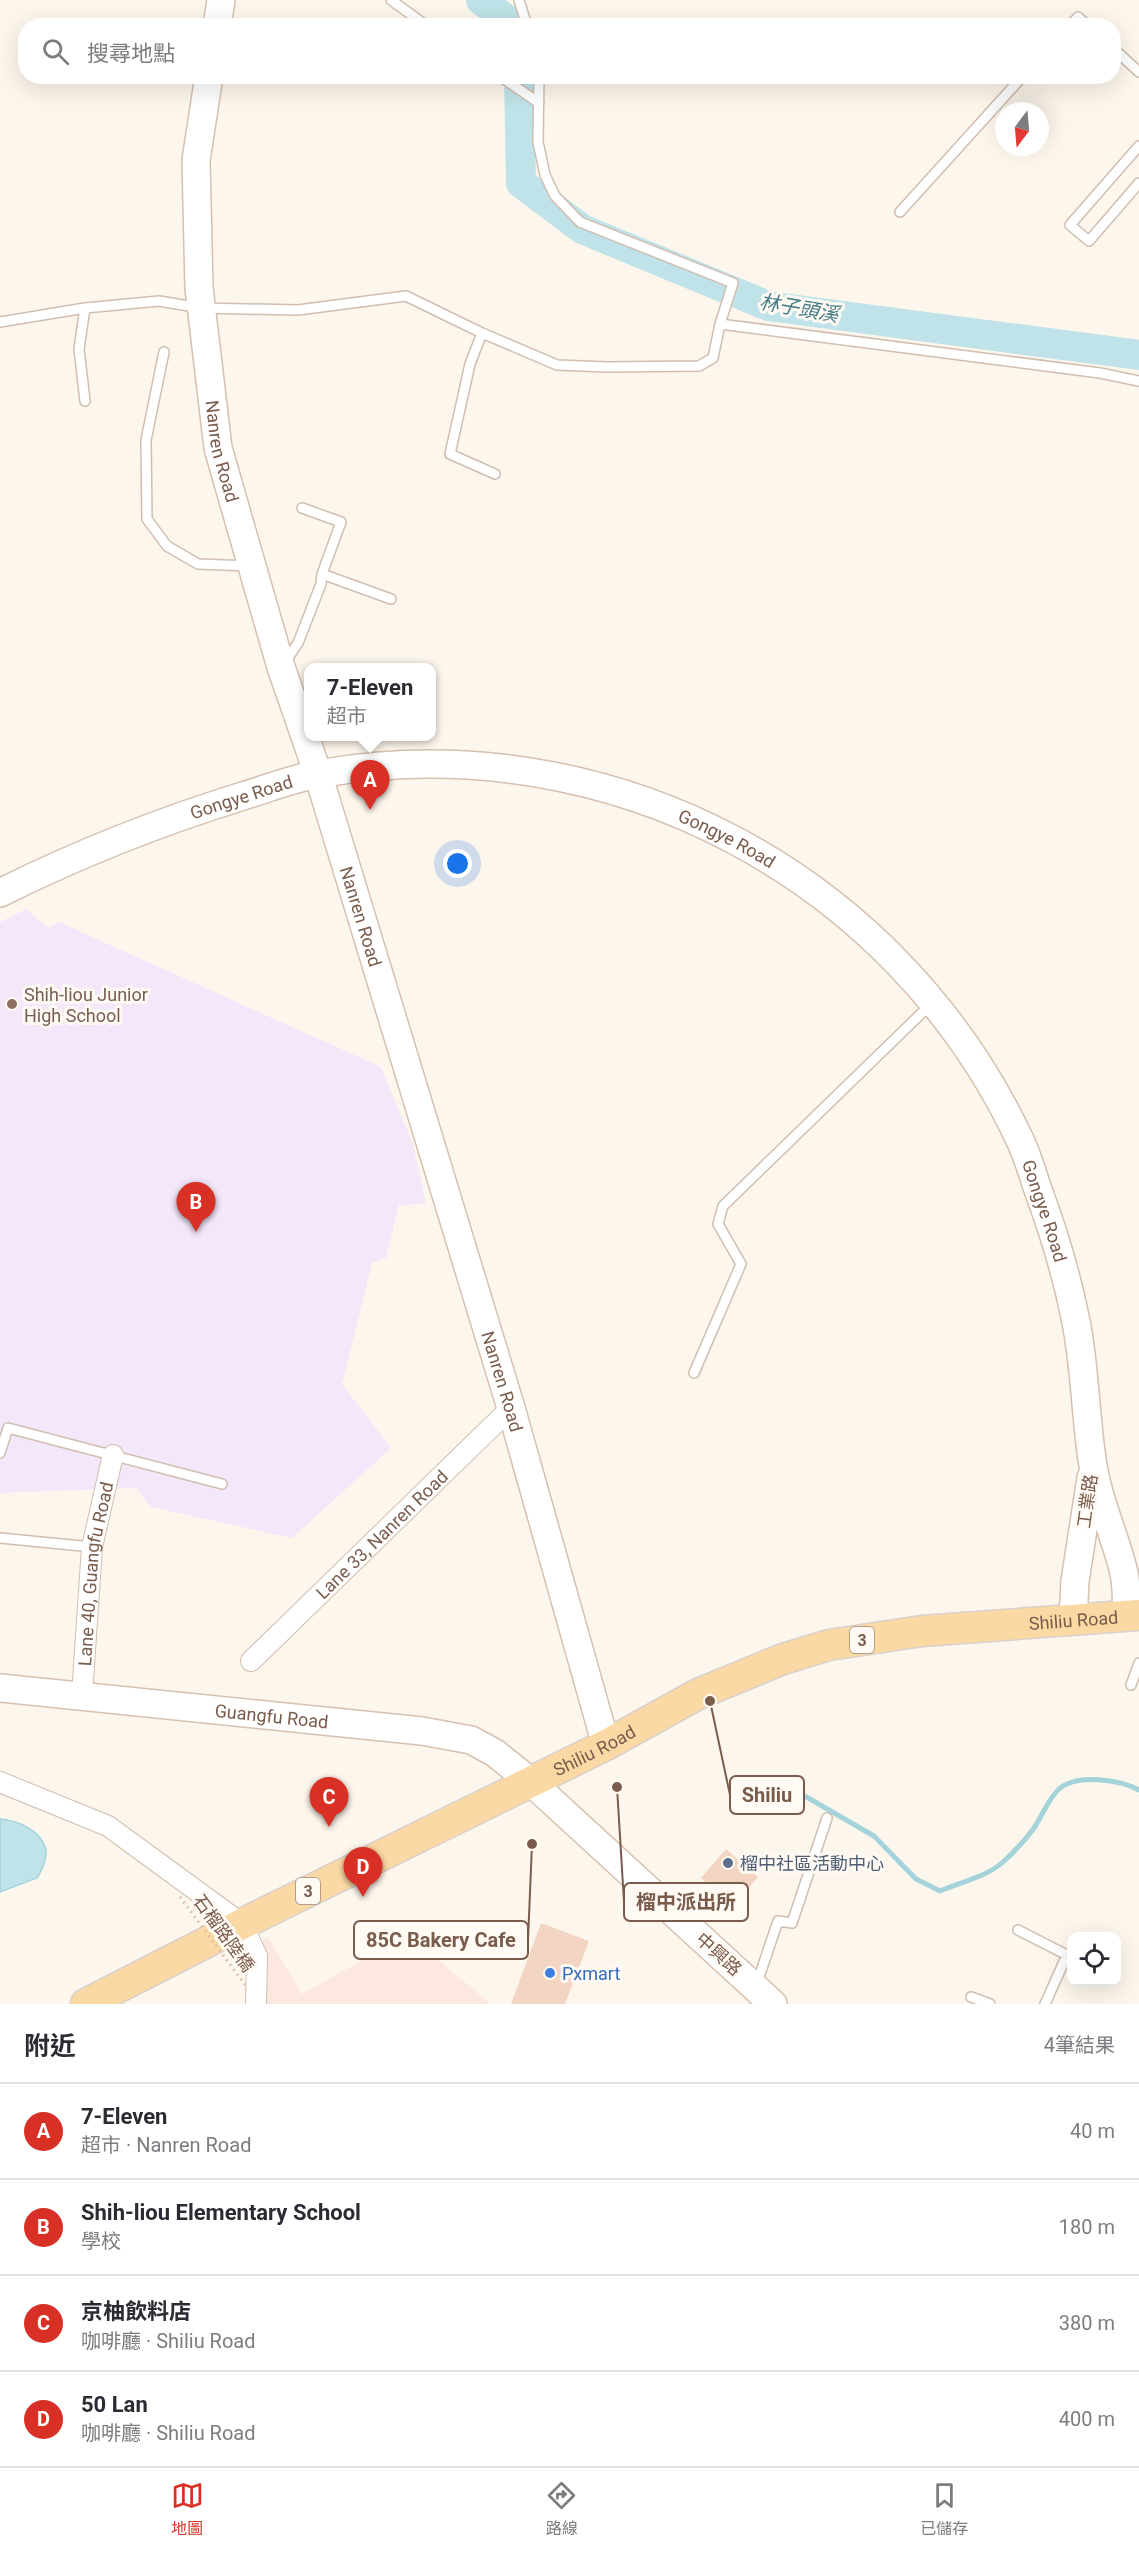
<!DOCTYPE html>
<html lang="zh-TW">
<meta charset="utf-8">
<style>
:root{--surface:#fff;--page:#f2f2f3;--text:#2b2b33;--muted:#7c7c81;--line:#e1e1e2;--accent:#d93025}
body{margin:0;font-family:Roboto,"Noto Sans TC",sans-serif;background:var(--page);color:var(--text)}
.controls{position:absolute;right:18px;bottom:18px;display:grid;overflow:hidden;border-radius:12px;box-shadow:0 6px 24px #0002}
.controls button{width:54px;height:54px;display:grid;place-items:center;padding:0;border:0;border-bottom:2px solid var(--line);background:var(--surface);color:var(--text);font:30px sans-serif}
.compass{position:absolute;left:995px;top:102px;width:54px;height:54px;border-radius:50%;background:var(--surface);box-shadow:0 6px 24px #0002;rotate:196deg}
.you{position:absolute;left:458px;top:864px;width:21px;height:21px;margin:-15px;border:4px solid #fff;border-radius:50%;background:#1a73e8;box-shadow:0 0 0 9px #1a73e833}
.badge{display:grid;place-items:center;width:39px;height:39px;border-radius:50%;background:var(--accent);color:#fff;font-size:20px;font-weight:700}
.pin{position:absolute;translate:-50% -50px;filter:drop-shadow(0 2px 3px #0008)}
.pin::after{content:'';position:absolute;top:32px;width:21px;height:18px;background:inherit;clip-path:polygon(0 0,100% 0,50% 100%)}
.popup{position:absolute;left:304px;top:663px;width:132px;height:78px;box-sizing:border-box;display:grid;place-content:center;border-radius:12px;background:var(--surface);filter:drop-shadow(0 2px 4px #0005);font-size:20px;white-space:nowrap;color:var(--muted)}
.popup b{font-size:22px;color:var(--text)}
.popup::after{content:'';position:absolute;left:50%;top:100%;margin-left:-12px;border:12px solid transparent;border-top-color:var(--surface)}
.list{margin:0;padding:0;list-style:none}
h2{display:flex;justify-content:space-between;align-items:center;height:78px;margin:0;padding:0 24px;font-size:26px}
h2 small{font-size:20px;font-weight:400;color:var(--muted)}
.list li{display:grid;grid-template-columns:39px 1fr auto;gap:18px;align-items:center;box-sizing:border-box;height:96px;padding:0 24px;border-top:2px solid var(--line)}
.list b{display:block;font-size:22px;white-space:nowrap}
.list p{margin:0;font-size:20px;white-space:nowrap;color:var(--muted)}
.list em{font-size:20px;font-style:normal;color:var(--muted)}
.icon{flex:none;width:33px;height:33px;fill:none;stroke:currentColor;stroke-width:2;stroke-linecap:round;stroke-linejoin:round}
.map{position:relative;flex:none;width:1139px;height:2004px;overflow:hidden}
.search{position:absolute;background:var(--surface);box-shadow:0 6px 24px #0002;left:18px;right:18px;top:18px;height:66px;display:flex;align-items:center;gap:15px;box-sizing:border-box;padding:0 21px;border-radius:24px;color:var(--muted);font-size:22px}
.sheet{height:462px;background:var(--surface)}
nav{display:flex;justify-content:space-around;align-items:center;box-sizing:border-box;height:84px;border-top:2px solid var(--line);background:var(--surface);font-size:16px;color:var(--muted)}
nav a{display:grid;justify-items:center;gap:3px}
nav .on{color:var(--accent)}
.map>svg:first-child{display:block}
.commercial{fill:#fde8e0}
.education{fill:#f3e8fa}
.water{fill:#bfe3e8;stroke:#a5d3da;stroke-width:1.5}
.lines{fill:none;stroke-linecap:round;stroke-linejoin:round}
.stream{stroke:#a5d3da;stroke-width:5}
.river{stroke:#bfe3e8;stroke-width:30}
.building{fill:#f3d5c3}
.lane-casing{stroke:#d1beb0;stroke-width:12}
.street-casing{stroke:#d1beb0;stroke-width:22}
.secondary-casing{stroke:#d6c0b0;stroke-width:30}
.primary-casing{stroke:#dad1cd;stroke-width:33}
.lane{stroke:#fff;stroke-width:9}
.street{stroke:#fff;stroke-width:20}
.secondary{stroke:#fff;stroke-width:27}
.primary{stroke:#fbd9a5;stroke-width:30}
.path-bridge{stroke:#d9b8a5;stroke-width:3;stroke-dasharray:1.5 4.5;stroke-linecap:butt}
.education-dot{fill:#8d6e63;stroke:#fffaf3;stroke-width:2}
.service-dot{fill:#5c6f8a;stroke:#fffaf3;stroke-width:2}
.shop-dot{fill:#3f7fe0;stroke:#fffaf3;stroke-width:2}
.labels{text-anchor:middle;dominant-baseline:central;stroke-width:6;stroke-linejoin:round;paint-order:stroke}
.shield{fill:#fffaf3;stroke:#a28b7f;stroke-width:1.5}
.shield-label{font-size:16px;font-weight:bold;fill:#7a5c4d}
.street-label{font-size:18px;fill:#7a5c4d;stroke:#fffaf3}
.education-label{font-size:18px;fill:#785e54;stroke:#fffaf3;text-anchor:start}
.service-label{font-size:18px;fill:#4e5e75;stroke:#fffaf3;text-anchor:start}
.shop-label{font-size:18px;fill:#366cbe;stroke:#fffaf3;text-anchor:start}
.water-label{font-size:20px;font-style:italic;fill:#437c86;stroke:#fffaf3}
.leader{fill:none;stroke:#7a5c4d;stroke-width:2}
.callout-dot{fill:#7a5c4d;stroke:#fffaf3;stroke-width:2}
.callout{fill:#fffaf3;stroke:#7a5c4d;stroke-width:2}
.callout-label{font-size:20px;text-anchor:middle;font-weight:bold;fill:#7a5c4d}
</style>
<div class="map">
<svg width="1139" height="2004" viewBox="0 0 1139 2004">
<rect width="100%" height="100%" fill="#fdf6ec"/>
<path class="commercial" d="M408,1935L491,2004H255L250,1948L268,1937L302,1994Z"/>
<path class="education" d="M26,909L48,928L59,922L381,1067L413,1144L426,1204L399,1205L386,1258L372,1263L342,1384L391,1448L292,1538L151,1507L136,1488L0,1493V922Z"/>
<path class="water" d="M0,1819C17,1820 42,1831 46,1850C47,1860 42,1870 37,1878L0,1892Z"/>
<g class="lines">
<path class="stream" d="M803,1795L874,1836L916,1879L940,1891C961,1882 986,1877 1003,1862C1014,1852 1026,1839 1034,1828C1042,1816 1049,1798 1059,1789C1077,1773 1120,1780 1139,1790"/>
<path class="river" d="M481,0L515,26
M519,76L521,183L582,229L768,306L1139,355"/>
</g>
<path class="building" d="M726,1849L758,1877L733,1906L701,1878Z
M541,1923L589,1941L565,2004H511Z"/>
<g class="lines">
<g class="lane-casing">
<path id="lane" d="M391,0L427,26
M519,0L527,26
M1070,26L1078,17L1088,26
M1114,49L1139,72
M500,76L539,103
M1139,146L1070,225L1089,241L1139,183
M900,212L1023,76
M0,322L85,308L159,301L201,308L298,310L406,296L482,333L557,365L607,367L699,366L713,358L720,324L733,283L580,222L555,196L545,175L538,142L539,76
M720,324L1100,373L1139,381
M482,333L470,364L450,454L495,474
M164,352L146,440L147,519L167,546L198,564L249,566
M85,401L79,349L85,308
M322,574L391,599
M285,662L298,643L321,584L322,574L341,522L302,508
M694,1373L741,1264L718,1224L723,1206L930,1005
M0,1453L8,1428L222,1484
M0,1538L92,1547
M1131,1685L1139,1663
M1018,1930L1067,1955L1045,2004
M756,1986L778,1921L792,1923L827,1818
M971,1997L990,2004"/>
</g>
<g class="street-casing">
<g id="street">
<path id="s1" d="M251,1661L511,1408"/>
<path id="s2" d="M82,1695L92,1547L113,1455"/>
<path d="M0,1782L108,1826L242,1924L257,1956L256,2004"/>
</g>
</g>
<g class="secondary-casing">
<g id="secondary">
<path d="M217,26L221,0"/>
<path id="s3" d="M209,76L196,160L199,288L218,448L281,667L318,774L511,1408L606,1745"/>
<path id="s4" d="M0,893C78,854 159,822 243,796C269,788 297,777 324,773C611,725 896,876 1020,1140C1027,1155 1032,1171 1037,1187C1053,1230 1066,1272 1075,1317C1085,1363 1085,1412 1092,1459C1097,1498 1115,1535 1124,1573C1127,1587 1126,1601 1127,1615"/>
<path d="M1073,1620L1075,1581L1091,1478"/>
<path id="s5" d="M0,1688L422,1731L471,1740L495,1753L531,1782L773,2004"/>
</g>
</g>
<g class="primary-casing">
<g id="primary">
<path id="s6" d="M86,2004L242,1924L606,1745L698,1694L783,1659L829,1645L922,1631L1139,1615"/>
</g>
</g>
<use href="#lane" class="lane"/>
<use href="#street" class="street"/>
<use href="#secondary" class="secondary"/>
<use href="#primary" class="primary"/>
<path class="path-bridge" d="M180,1897L246,1986"/>
</g>
<circle class="education-dot" cx="12" cy="1004" r="6"/>
<circle class="service-dot" cx="728" cy="1863" r="6"/>
<circle class="shop-dot" cx="550" cy="1973" r="6"/>
<g class="labels">
<g class="shield">
<rect x="850" y="1627" width="24" height="26" rx="4.5"/>
<rect x="296" y="1878" width="24" height="26" rx="4.5"/>
</g>
<g class="shield-label">
<text x="862" y="1640">3</text>
<text x="308" y="1891">3</text>
</g>
<g class="street-label">
<text stroke="none"><textPath href="#s3" startOffset="378">Nanren Road</textPath></text>
<text stroke="none"><textPath href="#s4" startOffset="260">Gongye Road</textPath></text>
<text stroke="none"><textPath href="#s4" startOffset="762">Gongye Road</textPath></text>
<text stroke="none"><textPath href="#s3" startOffset="864">Nanren Road</textPath></text>
<text stroke="none"><textPath href="#s4" startOffset="1266">Gongye Road</textPath></text>
<text stroke="none"><textPath href="#s3" startOffset="1350">Nanren Road</textPath></text>
<text transform="translate(1087 1501) rotate(-82)">工業路</text>
<text stroke="none"><textPath href="#s1" startOffset="182">Lane 33, Nanren Road</textPath></text>
<text stroke="none"><textPath href="#s2" startOffset="122">Lane 40, Guangfu Road</textPath></text>
<text stroke="none"><textPath href="#s6" startOffset="1072">Shiliu Road</textPath></text>
<text stroke="none"><textPath href="#s5" startOffset="273">Guangfu Road</textPath></text>
<text stroke="none"><textPath href="#s6" startOffset="568">Shiliu Road</textPath></text>
<text transform="translate(224 1933) rotate(54)">石榴路陸橋</text>
<text transform="translate(719 1954) rotate(42)">中興路</text>
</g>
<g class="education-label">
<text x="24" y="994">Shih-liou Junior<tspan x="24" dy="21">High School</tspan></text>
</g>
<g class="service-label">
<text x="740" y="1863">榴中社區活動中心</text>
</g>
<g class="shop-label">
<text x="562" y="1973">Pxmart</text>
</g>
<g class="water-label">
<text transform="translate(799 308) rotate(10)">林子頭溪</text>
</g>
</g>
<path class="leader" d="M710 1701L730 1795M617 1787L624 1902M532 1844L528 1940"/>
<g class="callout-dot">
<circle cx="710" cy="1701" r="6"/>
<circle cx="617" cy="1787" r="6"/>
<circle cx="532" cy="1844" r="6"/>
</g>
<g class="callout">
<rect x="730" y="1776" width="74" height="38" rx="6"/>
<rect x="624" y="1883" width="124" height="38" rx="6"/>
<rect x="354" y="1921" width="174" height="38" rx="6"/>
</g>
<g class="callout-label">
<text x="767" y="1802">Shiliu</text>
<text x="686" y="1909">榴中派出所</text>
<text x="441" y="1947">85C Bakery Cafe</text>
</g>
</svg>
<div class="controls">
<button><svg class="icon" aria-label="locate" viewBox="0 0 24 24"><circle cx="12" cy="12" r="6"/><path d="M12 2v4M12 18v4M2 12h4M18 12h4"/></svg></button>
</div>
<svg class="compass" viewBox="-18 -18 36 36"><path d="M0-13l5 13h-10z" fill="#e53935"/><path d="M0 13l5-13h-10z" fill="#7c7c81"/></svg>
<div class="you"></div>
<div class="pin badge" style="left:370px;top:810px">A</div>
<div class="popup"><b>7-Eleven</b>超市</div>
<div class="pin badge" style="left:196px;top:1232px">B</div>
<div class="pin badge" style="left:329px;top:1827px">C</div>
<div class="pin badge" style="left:363px;top:1897px">D</div>
<div class="search"><svg class="icon" aria-label="search" viewBox="0 0 24 24"><circle cx="10" cy="10" r="6"/><path d="M15 15l6 6"/></svg>搜尋地點</div>
</div>
<section class="sheet">
<h2>附近<small>4筆結果</small></h2>
<ul class="list">
<li><span class="badge">A</span><div><b>7-Eleven</b><p>超市 · Nanren Road</p></div><em>40 m</em></li>
<li><span class="badge">B</span><div><b>Shih-liou Elementary School</b><p>學校</p></div><em>180 m</em></li>
<li><span class="badge">C</span><div><b>京柚飲料店</b><p>咖啡廳 · Shiliu Road</p></div><em>380 m</em></li>
<li><span class="badge">D</span><div><b>50 Lan</b><p>咖啡廳 · Shiliu Road</p></div><em>400 m</em></li>
</ul>
</section>
<nav>
<a class="on"><svg class="icon" aria-label="map" viewBox="0 0 24 24"><path d="M3 6l6-2 6 2 6-2v14l-6 2-6-2-6 2zM9 4v14M15 6v14"/></svg>地圖</a>
<a><svg class="icon" aria-label="directions" viewBox="0 0 24 24"><path d="M12 3l9 9-9 9-9-9zM9 14v-3h6M13 9l2 2-2 2"/></svg>路線</a>
<a><svg class="icon" aria-label="saved" viewBox="0 0 24 24"><path d="M7 4h10v16l-5-4-5 4z"/></svg>已儲存</a>
</nav>
